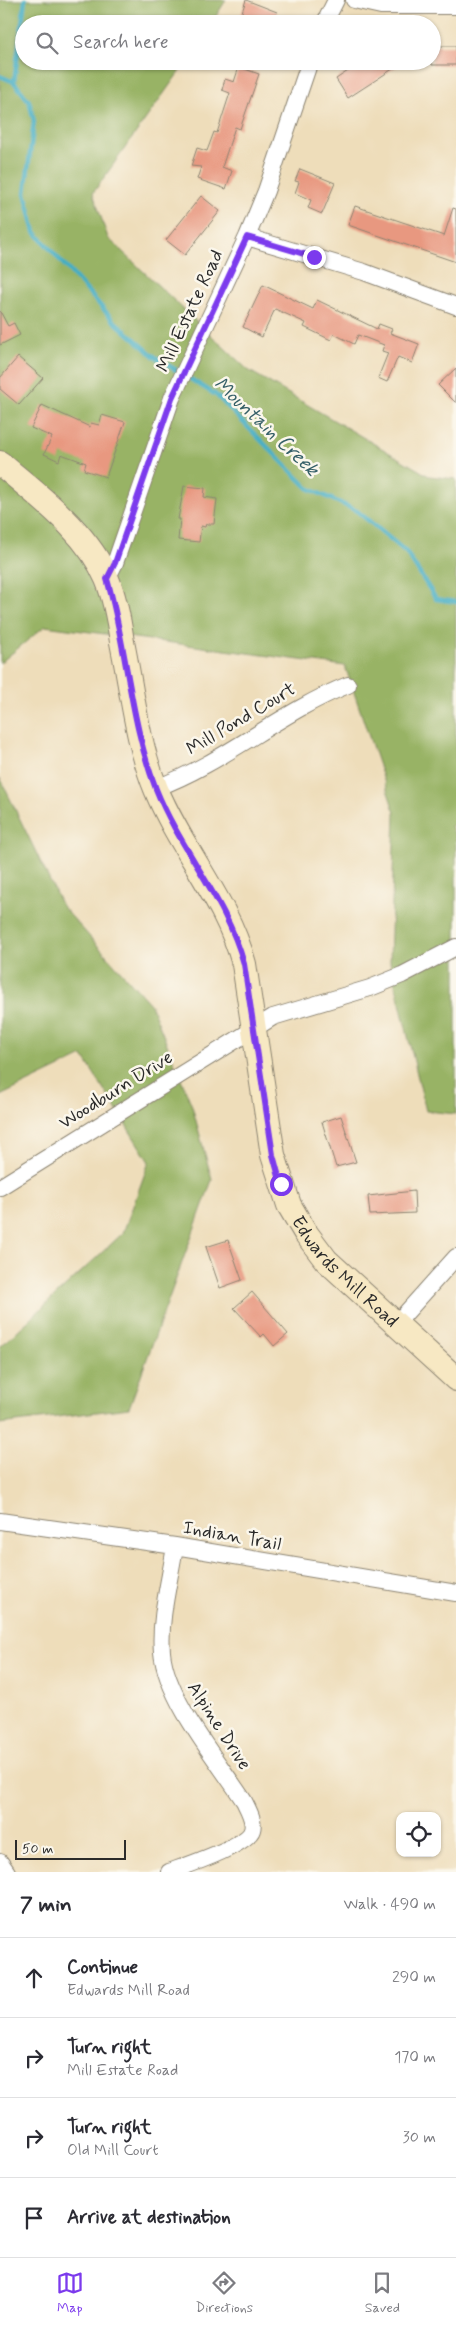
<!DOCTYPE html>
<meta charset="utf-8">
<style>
:root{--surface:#fff;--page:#f2f2f3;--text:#2b2b33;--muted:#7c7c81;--line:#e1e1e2;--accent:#7c3aed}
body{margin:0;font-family:Mynerve,sans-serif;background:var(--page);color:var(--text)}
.controls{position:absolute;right:15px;bottom:15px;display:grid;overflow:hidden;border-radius:10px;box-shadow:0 1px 4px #0004}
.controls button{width:45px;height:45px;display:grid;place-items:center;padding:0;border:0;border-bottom:1px solid var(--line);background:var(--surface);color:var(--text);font:25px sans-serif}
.scale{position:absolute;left:15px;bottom:12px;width:111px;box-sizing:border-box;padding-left:5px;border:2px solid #2b2b2b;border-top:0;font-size:14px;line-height:18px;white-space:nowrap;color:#2b2b2b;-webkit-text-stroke:4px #fbf7ec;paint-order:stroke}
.stop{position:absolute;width:15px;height:15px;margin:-11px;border:4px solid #7c3aed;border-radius:50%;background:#fff}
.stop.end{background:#7c3aed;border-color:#fff;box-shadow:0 1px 5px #0008}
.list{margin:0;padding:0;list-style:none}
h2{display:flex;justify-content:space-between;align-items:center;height:65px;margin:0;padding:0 20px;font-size:21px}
h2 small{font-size:16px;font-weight:400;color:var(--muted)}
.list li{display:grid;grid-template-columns:32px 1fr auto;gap:15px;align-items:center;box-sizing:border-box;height:80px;padding:0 20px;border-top:1px solid var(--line)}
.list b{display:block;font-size:19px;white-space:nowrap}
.list p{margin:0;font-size:16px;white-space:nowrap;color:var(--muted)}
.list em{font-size:16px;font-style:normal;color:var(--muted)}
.icon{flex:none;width:28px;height:28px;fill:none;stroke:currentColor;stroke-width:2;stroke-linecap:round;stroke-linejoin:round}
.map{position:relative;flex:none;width:456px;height:1872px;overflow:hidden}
.search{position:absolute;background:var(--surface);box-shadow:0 1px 4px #0004;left:15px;right:15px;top:15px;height:55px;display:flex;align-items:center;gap:12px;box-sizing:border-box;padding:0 18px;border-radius:28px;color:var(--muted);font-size:19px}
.sheet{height:385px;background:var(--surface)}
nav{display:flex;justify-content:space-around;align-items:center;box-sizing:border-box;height:70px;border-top:1px solid var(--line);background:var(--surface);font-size:14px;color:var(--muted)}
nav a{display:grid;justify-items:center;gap:2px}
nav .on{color:var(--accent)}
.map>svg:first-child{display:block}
.forest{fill:#98b365;stroke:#626f48}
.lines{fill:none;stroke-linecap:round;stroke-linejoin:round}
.stream{stroke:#44aec4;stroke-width:4.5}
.building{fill:#e89880}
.street-casing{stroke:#8c8472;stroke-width:18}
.secondary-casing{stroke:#8c8472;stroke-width:26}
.street{stroke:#fff;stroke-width:16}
.secondary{stroke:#f7e8c3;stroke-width:24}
.route{stroke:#7c3aed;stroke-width:6}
.labels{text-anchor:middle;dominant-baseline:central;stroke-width:5;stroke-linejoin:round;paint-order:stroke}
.street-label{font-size:19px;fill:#2b2b2b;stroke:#fbf7ec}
.water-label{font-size:20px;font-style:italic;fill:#355f68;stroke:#fbf7ec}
</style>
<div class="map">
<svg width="456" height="1872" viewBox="0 0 456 1872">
<rect width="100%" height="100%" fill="#fbf7ec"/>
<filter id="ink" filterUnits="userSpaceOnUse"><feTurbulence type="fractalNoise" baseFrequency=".02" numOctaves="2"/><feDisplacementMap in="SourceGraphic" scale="10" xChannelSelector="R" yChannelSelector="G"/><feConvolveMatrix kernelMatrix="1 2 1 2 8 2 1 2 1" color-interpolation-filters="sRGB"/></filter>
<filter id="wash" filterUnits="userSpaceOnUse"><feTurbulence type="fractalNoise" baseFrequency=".0096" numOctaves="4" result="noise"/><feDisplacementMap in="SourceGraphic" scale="20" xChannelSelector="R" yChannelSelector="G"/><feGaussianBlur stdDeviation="1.12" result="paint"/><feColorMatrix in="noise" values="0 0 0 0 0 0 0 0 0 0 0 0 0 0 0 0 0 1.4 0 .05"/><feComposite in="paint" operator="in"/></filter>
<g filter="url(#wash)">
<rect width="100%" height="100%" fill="#eeddba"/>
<path class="forest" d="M0,0H226L211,24H24V61H187L93,193L108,238L248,370L429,476L456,479V823L451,826L456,838V1114L426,1111L390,962L395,813L345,666L45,626L0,663Z
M0,778L62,906L151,1005L192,1106L212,1180L129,1408L0,1424V1347L123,1233L149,1162L83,1056L0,1096Z"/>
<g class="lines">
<path class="stream" d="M0,76L14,82L29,101L34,121L25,193L35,232L114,321L155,357L216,395L308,488L357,511L406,552L436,599L456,602
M14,82L25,0"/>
</g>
<g id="blocks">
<path class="building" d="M246,0L277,12L273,24H238Z
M432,46H456V65H432Z
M363,61H405L348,98L336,79Z
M239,67L259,74L240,129L235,127L222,167L232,171L226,189L197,179L201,167L191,166L197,148L207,151L214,132L217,133L230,93L222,90L225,79L234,82Z
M300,169L335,183L322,214L308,208L311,200L295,193L299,182L295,181Z
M201,196L220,211L185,255L166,240Z
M355,206L444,236L453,208L456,209V262L348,225Z
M263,285L313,309L317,300L377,329L379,324L392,329L390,333L419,344L412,363L398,357L387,382L378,378L388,353L382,351L384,345L358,335L354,344L334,334L331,340L304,327L306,323L275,309L262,337L243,327Z
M0,311L8,326L14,323L20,335L0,345Z
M18,357L43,378L19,405L0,389V378Z
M456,368V403L438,385Z
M42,405L90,427L91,423L99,425L102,415L125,422L106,477L84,470L86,463L61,454L59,461L44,454L52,437L31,428Z
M184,486L205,488L204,497L217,499L214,524H206L205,527L201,526L199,542L178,540L180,519H178Z
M341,1116L356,1162L336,1167L322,1122Z
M414,1191L415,1213L370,1215L368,1196Z
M228,1240L242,1280L220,1288L206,1247Z
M252,1292L288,1334L274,1346L264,1334L261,1337L234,1308Z"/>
</g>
</g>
<g filter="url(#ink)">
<use href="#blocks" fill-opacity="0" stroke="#8c8472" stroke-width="1"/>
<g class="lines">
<g class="street-casing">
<path id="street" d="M354,0L381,6H456
M324,24L336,0
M247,237L364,272L456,306
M107,579L115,563L172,398L247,237L266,191L310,61
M156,788C224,763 280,712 348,685
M0,1187L273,1017L370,988L402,975L456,947
M396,1324L456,1257
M0,1521L175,1546L456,1593
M0,1862L7,1872
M169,1872C185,1866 248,1845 252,1830C255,1821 248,1809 244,1801C218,1761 166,1699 162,1652C159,1618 170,1580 175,1546"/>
</g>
<g class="secondary-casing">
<g id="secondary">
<path id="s1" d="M0,463C38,496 87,531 107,579C115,598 119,621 122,642C132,690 137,743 156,789C181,850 227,900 244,964L273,1155L289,1205L305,1232L326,1260L456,1379"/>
</g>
</g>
<use href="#street" class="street"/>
<use href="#secondary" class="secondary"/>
</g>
</g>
<g class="lines" filter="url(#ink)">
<path class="route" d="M281,1184L273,1155L244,964C227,900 180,850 156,789C130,722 127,647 107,579L115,563L172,398L247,237L314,257"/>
</g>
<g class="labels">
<g class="street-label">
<text transform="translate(190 311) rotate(-65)">Mill Estate Road</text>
<text transform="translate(241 719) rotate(-31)">Mill Pond Court</text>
<text transform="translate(116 1090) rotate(-32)">Woodburn Drive</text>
<text stroke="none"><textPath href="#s1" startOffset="905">Edwards Mill Road</textPath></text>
<text transform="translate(232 1536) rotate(10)">Indian Trail</text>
<text transform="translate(219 1726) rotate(57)">Alpine Drive</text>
</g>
<g class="water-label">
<text transform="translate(266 427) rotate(43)">Mountain Creek</text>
</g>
</g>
</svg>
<div class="controls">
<button><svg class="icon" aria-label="locate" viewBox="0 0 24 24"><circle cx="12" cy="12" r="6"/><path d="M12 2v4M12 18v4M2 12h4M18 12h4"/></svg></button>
</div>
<div class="scale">50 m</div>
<div class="stop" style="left:281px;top:1184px"></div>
<div class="stop end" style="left:314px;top:257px"></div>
<div class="search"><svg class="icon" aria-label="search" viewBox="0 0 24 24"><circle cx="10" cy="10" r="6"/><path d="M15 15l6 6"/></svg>Search here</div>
</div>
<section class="sheet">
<h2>7 min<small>Walk · 490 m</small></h2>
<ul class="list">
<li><svg class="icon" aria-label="ahead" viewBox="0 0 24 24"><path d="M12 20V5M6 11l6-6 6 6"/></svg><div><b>Continue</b><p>Edwards Mill Road</p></div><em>290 m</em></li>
<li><svg class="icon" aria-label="right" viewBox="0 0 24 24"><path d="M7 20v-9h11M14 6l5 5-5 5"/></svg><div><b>Turn right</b><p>Mill Estate Road</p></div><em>170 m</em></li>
<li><svg class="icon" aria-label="right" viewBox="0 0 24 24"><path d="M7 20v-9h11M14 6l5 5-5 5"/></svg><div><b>Turn right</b><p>Old Mill Court</p></div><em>30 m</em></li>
<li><svg class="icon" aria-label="arrive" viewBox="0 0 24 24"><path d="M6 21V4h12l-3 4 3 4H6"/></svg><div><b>Arrive at destination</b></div></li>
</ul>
</section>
<nav>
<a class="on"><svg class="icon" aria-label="map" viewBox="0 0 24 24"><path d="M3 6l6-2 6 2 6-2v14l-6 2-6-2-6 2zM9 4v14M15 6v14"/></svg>Map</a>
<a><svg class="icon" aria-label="directions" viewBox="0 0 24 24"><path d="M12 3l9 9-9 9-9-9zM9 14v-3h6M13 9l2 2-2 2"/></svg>Directions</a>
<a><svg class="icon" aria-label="saved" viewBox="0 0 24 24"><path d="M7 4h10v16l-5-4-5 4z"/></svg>Saved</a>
</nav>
